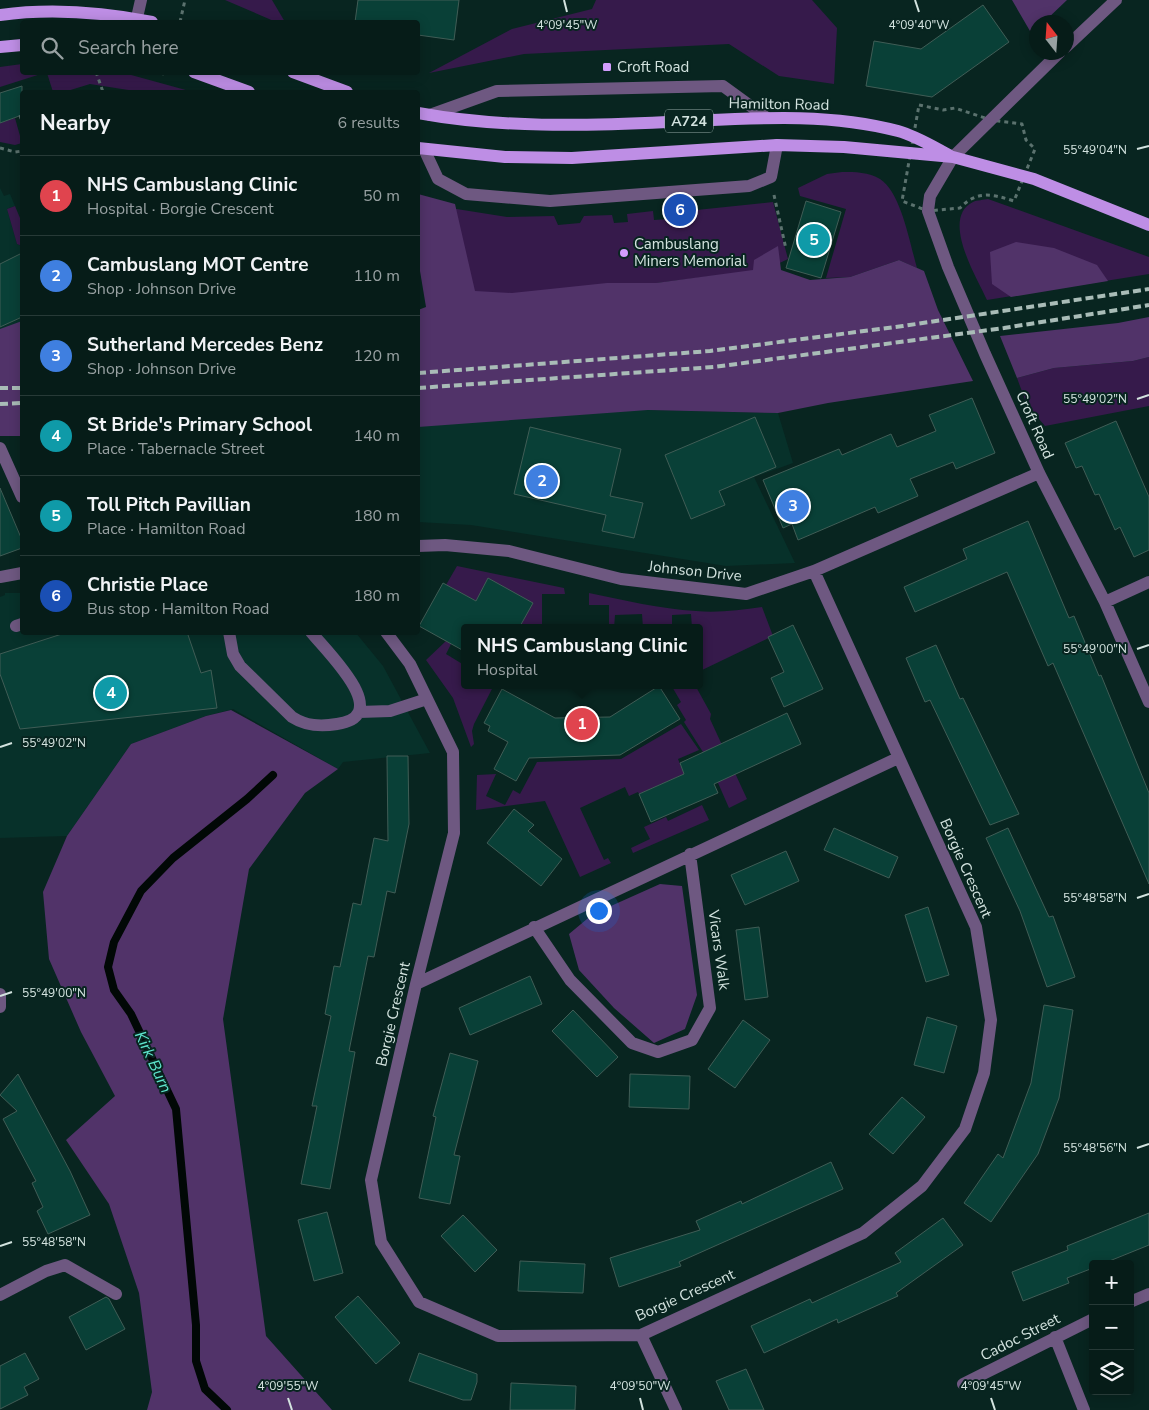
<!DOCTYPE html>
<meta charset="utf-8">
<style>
:root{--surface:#061c18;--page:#142925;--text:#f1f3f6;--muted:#98a1a2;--line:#273a37;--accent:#db2777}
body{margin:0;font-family:"Nunito Sans",sans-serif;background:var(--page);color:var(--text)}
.controls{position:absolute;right:15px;bottom:15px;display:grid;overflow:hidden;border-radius:5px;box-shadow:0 2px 12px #0003}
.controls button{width:45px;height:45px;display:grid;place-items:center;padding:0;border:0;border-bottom:1px solid var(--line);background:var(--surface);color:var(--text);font:25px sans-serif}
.compass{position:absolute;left:1029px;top:15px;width:45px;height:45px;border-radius:50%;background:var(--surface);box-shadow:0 2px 12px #0003;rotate:343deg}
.you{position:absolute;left:598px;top:910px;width:18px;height:18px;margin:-12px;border:4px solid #fff;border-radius:50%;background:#1a73e8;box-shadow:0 0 0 8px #1a73e833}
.badge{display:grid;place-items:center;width:32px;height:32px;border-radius:50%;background:var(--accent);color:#fff;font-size:16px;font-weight:700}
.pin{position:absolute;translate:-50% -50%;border:2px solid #fff;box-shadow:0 1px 5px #0006}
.popup{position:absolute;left:461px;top:624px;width:242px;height:65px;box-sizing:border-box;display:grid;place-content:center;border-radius:5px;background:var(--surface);filter:drop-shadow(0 1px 4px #0005);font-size:16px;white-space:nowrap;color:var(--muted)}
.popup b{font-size:19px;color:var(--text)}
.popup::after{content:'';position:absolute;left:50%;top:100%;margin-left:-10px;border:10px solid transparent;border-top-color:var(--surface)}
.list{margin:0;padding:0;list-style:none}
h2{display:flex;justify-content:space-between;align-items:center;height:65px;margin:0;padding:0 20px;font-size:21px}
h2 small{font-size:16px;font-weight:400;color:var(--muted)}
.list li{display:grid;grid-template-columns:32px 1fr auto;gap:15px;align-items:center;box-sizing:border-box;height:80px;padding:0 20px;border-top:1px solid var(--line)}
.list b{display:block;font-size:19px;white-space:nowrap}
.list p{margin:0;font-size:16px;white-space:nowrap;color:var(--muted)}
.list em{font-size:16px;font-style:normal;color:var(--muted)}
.icon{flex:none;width:28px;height:28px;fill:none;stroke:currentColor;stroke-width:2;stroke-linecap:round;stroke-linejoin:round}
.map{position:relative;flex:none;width:1149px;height:1410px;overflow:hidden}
.search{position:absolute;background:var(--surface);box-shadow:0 2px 12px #0003;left:20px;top:20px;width:400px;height:55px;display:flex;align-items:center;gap:12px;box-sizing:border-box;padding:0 18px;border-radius:5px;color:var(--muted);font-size:19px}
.panel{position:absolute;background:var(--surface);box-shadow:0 2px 12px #0003;left:20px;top:90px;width:400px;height:545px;border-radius:5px}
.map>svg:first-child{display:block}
.built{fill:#07312a}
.green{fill:#361a4b}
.forest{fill:#513369}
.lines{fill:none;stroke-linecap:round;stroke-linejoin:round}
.stream{stroke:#010806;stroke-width:8}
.building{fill:#094037;stroke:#405d56}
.path{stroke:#5b726e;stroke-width:3;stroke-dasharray:4 4;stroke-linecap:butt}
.minor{stroke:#6e5881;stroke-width:12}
.major{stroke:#be8ee5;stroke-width:12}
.rail{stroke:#a9bcb7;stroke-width:4;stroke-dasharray:8 4;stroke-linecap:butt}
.ticks{fill:none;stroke:#d3e3df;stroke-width:2}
.poi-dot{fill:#d29dfd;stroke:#082520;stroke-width:2}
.labels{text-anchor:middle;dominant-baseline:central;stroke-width:4;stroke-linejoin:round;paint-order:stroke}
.shield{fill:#082520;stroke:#96aaa6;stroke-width:1}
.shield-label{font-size:14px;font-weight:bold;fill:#d3e3df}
.poi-label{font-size:15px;fill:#d3e3df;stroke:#082520;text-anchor:start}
.street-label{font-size:15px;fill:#d3e3df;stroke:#082520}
.water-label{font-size:16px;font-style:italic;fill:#5ee6cd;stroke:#082520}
.ticks-label{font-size:12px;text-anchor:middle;fill:#d3e3df;stroke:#082520;stroke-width:4;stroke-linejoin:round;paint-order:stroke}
</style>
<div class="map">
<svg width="1149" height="1410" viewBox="0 0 1149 1410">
<rect width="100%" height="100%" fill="#082520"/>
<path class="built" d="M0,188L4,196L10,194L15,206L7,209L17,244L22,246V346H0Z
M648,410L778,413L793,463L754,477L795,563L726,566L471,525L418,522V415Z
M5,593H22V632L356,633L383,666L430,753L343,762L338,769L233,709L206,716L131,744L67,836L0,838V597L5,595Z"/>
<path class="green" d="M225,0H272L285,22H276Z
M596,0H812L837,28L834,84L779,76L729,44L524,54L429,73L512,29L592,9Z
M22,64V72L44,73L0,87V67Z
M47,73H124L193,92H141L90,84L64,92H53Z
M15,118L22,143L15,145L0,142V123Z
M842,172C855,172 869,172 880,179C901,192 910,244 917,268L899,260L850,277L826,278L846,209L800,196L798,188L827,174Z
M988,199L1149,257V274L987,300C977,278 940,218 973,202C977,200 984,200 988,199Z
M773,202L788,259L767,269L498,303L453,295L444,207L507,217L554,216L558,225L580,223L584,216L612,215L614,223L628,222L627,214L653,211L654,220L684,218L687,211Z
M15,206L20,218H22V246L17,244L7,209Z
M1149,357V406L1045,426L1027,405L1017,378L1054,368L1133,361Z
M457,566L564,588L565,594H542V628H519L488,579L476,601L446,585Z
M589,593C624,600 660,609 696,611C718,613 740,610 762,607L773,636L700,671V628H692L691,614L672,615V628H643L642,614L615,615L614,628H590V625H609V605H589Z
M446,641L451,644L446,654L464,665V685H494L474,724L472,731L474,744L471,747L453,698L426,660Z
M671,685H695L711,714L710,719L747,799L729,808L708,760L684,722L686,720L677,705L681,702Z
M681,724L699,750L678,759L684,774L639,794L638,792L629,796L625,787L580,808L604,860L608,858L611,863L580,877L545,801L476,810L477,775L496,774L486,796L505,805L513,790L520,794L537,762L621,759Z
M702,805L709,820L633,853L631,848L650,839L644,827L666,817L668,821Z"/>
<path class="forest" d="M1012,0H1067L1044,22H1036V29L1030,31Z
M418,194L455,204L475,291L512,293L607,283H656L753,270L754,260L778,246L781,270L810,280L850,277L899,260L924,271L938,310L973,381L828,403L778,413L648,410L418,427V310L426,307L418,259Z
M1016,242L1054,248L1097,265L1108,281L1011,297L992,284L990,252Z
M1149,317V357L1133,361L1054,368L1017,378L1000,336L1118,323Z
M22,321V436H0V329Z
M231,710L338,769L305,793L249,869L223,1019L266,1336L332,1410H147L152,1392L139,1293L109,1204L66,1140L115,1096L81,1032L49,959L43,892L67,836L131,744L206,716Z
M660,884L682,886L697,995L685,1029L654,1043L614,1008L579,970L569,934L593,914Z"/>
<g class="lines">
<path class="stream" d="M227,1410L205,1389L196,1361V1325L176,1109L131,1014L114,990L108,967L114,942L141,891L173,858L247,799L273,775"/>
</g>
<path class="building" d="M358,0H459L454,40L418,35V22H355Z
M983,5L1009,42L932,97L866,86L874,41L921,49Z
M22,86V115L0,123V93Z
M806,201L841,212L821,278L786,268Z
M22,253V317L0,327V264Z
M972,398L995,453L956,469L953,462L910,479L918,496L878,513L875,507L798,540L792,524L783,528L763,480L839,449L842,455L891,434L897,447L936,431L929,415Z
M755,417L776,467L719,491L725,505L691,519L665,455Z
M1116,421L1149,497V550L1134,557L1120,527L1115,530L1099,494L1095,495L1082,466L1076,468L1065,443Z
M530,427L621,449L610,496L643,503L634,538L602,531L606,515L514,494Z
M0,488L22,540V548L0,556Z
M1028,521L1069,618L1074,616L1099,676L1101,675L1149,793V884L1053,663L1048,666L1007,572L915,612L904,587L967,559L963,549Z
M488,578L533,603L519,628H464V651L419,626L443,583L476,601Z
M793,625L823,689L784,707L771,678L784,672L768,637Z
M68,632H187L201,673L211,670L217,708L20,729L0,674V654Z
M936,645L960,699L963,698L1019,814L990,825L930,700L925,702L906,658Z
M659,686L680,719L620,755L529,758L516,781L494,769L508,742L488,731L490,726L484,723L502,689L555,718L610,717Z
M787,713L801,744L714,784L718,793L651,822L639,794L684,774L680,763Z
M387,756H408L409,824L395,893L387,891L374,957L368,956L349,1051L355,1052L330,1189L301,1184L317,1106H312L331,1016L325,1014L334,966L340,967L353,903L361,905L374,838L388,841Z
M514,809L534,825L528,831L562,859L541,886L487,843Z
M834,828L898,857L889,878L824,850Z
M1008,828L1049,917L1053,916L1075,977L1047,987L1020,911L986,838Z
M786,851L799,881L745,905L731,875Z
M928,907L949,975L926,982L905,915Z
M759,927L768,997L745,1000L736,930Z
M530,976L542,1004L470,1035L459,1008Z
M1044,1005L1073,1010L1059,1098L1038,1154L991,1222L964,1203L998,1154L1003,1158L1031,1083Z
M573,1010L618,1057L597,1077L552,1031Z
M927,1017L957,1026L944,1073L914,1065Z
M743,1020L770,1040L735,1088L708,1069Z
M450,1053L478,1061L454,1155L460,1156L450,1204L419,1198L436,1117L433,1116Z
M18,1074L70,1171L90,1215L48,1234L37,1211L43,1207L32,1183L36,1181L3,1119L17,1111L0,1095Z
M630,1074L690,1076L689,1109L629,1107Z
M902,1097L925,1117L893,1154L869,1134Z
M831,1162L843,1189L679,1262L681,1266L619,1287L610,1258L700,1230L696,1221L741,1201L742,1204Z
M327,1212L343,1273L314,1281L298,1220Z
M1149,1213V1245L1102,1264H1093V1268L1067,1278L1069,1283L1023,1301L1012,1272L1068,1250L1067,1246Z
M463,1215L497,1250L475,1272L441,1236Z
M943,1218L963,1245L896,1293L898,1296L838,1323L837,1319L764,1353L751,1326L810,1299L812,1303L901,1262L895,1253Z
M520,1261L585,1264L583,1293L518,1291Z
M358,1296L400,1343L376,1364L335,1317Z
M106,1297L109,1299L125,1329L86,1350L69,1317Z
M25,1353L39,1379L24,1387L28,1395L0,1409V1366Z
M419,1353L477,1374V1382L471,1400H463L409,1381Z
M746,1369L764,1410H729L716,1381Z
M511,1383L576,1386L575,1410H510Z"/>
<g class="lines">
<path class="path" d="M180,22L185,0
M96,72L103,92
M162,75L163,72
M919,105L943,110L955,108L991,120L1022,124L1026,140L1035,149L1014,201C992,194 977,190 960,208L928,211L902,201Z
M20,115L22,122
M0,148L15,152L22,151
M774,195L786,249"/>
<path class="minor" d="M136,22L141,0
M1066,47L1116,0
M1060,52L953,157L930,196L928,211L948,267L985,354L1039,473L1105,602L1149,702
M430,115L497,91L723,86L767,118
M424,149L438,179L466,194L550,201L749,186L771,177L777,145
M0,448L22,497
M418,546L445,545L509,551L621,579L746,594L814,571L1039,473
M0,577L22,573
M1105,602L1149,582
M16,626L22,624
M229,632L233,654L240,666L292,717C306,726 320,727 337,724C395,716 327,652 311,632
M386,632L410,664L453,752L454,833L416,984L371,1180L381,1242L419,1302L498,1336L641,1335L863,1233L922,1186L965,1129L984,1073L991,1020L976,927L814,571
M359,712L390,711L427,699
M534,927L570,980L632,1043L658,1052L692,1040L710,1008L690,854
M416,984L898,758
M0,994V1007
M0,1295L46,1271L65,1265L116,1294
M1130,1302L1149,1294
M641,1335L676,1410
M1055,1337L1084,1410
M963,1384L1093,1319"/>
<path class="major" d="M0,15C51,8 102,12 152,22
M0,47L22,45
M194,72L249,92
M293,72L347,92
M418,113C500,128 583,126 667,122C743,119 823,111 898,131C916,136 932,146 949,155
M418,148L505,157L572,158L777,145L844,147L953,157L1034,179L1149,225"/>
<path class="rail" d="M418,373L710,351L903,326L1149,289
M0,388H22
M418,388L714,367L1004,328L1149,305
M0,404L22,403"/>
</g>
<path class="ticks" d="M564,0L567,12M915,0L919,12M1137,149L1149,146M1137,399L1149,395M1137,649L1149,645M0,747L12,743M1137,898L1149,894M0,996L12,992M1137,1148L1149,1144M0,1246L12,1242M288,1398L292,1410M640,1398L643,1410M991,1398L995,1410"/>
<g class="poi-dot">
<rect x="602" y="62" width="10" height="10" rx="2.5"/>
<circle cx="624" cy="253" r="5"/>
</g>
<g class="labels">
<rect class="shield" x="665" y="109.5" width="48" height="23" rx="4"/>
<g class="shield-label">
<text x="689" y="121">A724</text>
</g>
<g class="poi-label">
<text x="617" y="67">Croft Road</text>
<text x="634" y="244">Cambuslang<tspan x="634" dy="17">Miners Memorial</tspan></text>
</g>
<g class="street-label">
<text transform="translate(779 104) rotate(1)">Hamilton Road</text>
<text transform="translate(1035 425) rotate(66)">Croft Road</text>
<text transform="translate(695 571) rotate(6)">Johnson Drive</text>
<text transform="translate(966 868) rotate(66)">Borgie Crescent</text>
<text transform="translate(719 950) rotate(82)">Vicars Walk</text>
<text transform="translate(393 1014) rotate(-77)">Borgie Crescent</text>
<text transform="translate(685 1295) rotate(-24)">Borgie Crescent</text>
<text transform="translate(1020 1337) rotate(-27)">Cadoc Street</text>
</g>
<g class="water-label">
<text transform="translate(153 1062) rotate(65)">Kirk Burn</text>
</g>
</g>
<g class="ticks-label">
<text x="567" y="29">4°09'45"W</text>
<text x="919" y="29">4°09'40"W</text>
<text x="1095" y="154">55°49'04"N</text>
<text x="1095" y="403">55°49'02"N</text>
<text x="1095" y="653">55°49'00"N</text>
<text x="54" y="747">55°49'02"N</text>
<text x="1095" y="902">55°48'58"N</text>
<text x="54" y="997">55°49'00"N</text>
<text x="1095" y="1152">55°48'56"N</text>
<text x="54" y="1246">55°48'58"N</text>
<text x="288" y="1390">4°09'55"W</text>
<text x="640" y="1390">4°09'50"W</text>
<text x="991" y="1390">4°09'45"W</text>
</g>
</svg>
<div class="controls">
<button>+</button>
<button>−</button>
<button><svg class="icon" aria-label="layers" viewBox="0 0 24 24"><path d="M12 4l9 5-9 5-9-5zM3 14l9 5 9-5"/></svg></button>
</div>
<svg class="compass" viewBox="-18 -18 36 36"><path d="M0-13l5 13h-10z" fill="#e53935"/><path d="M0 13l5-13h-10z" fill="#98a1a2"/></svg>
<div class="you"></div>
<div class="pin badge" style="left:582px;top:724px;background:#e0444e">1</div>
<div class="popup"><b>NHS Cambuslang Clinic</b>Hospital</div>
<div class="pin badge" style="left:542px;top:481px;background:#3f7fe0">2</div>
<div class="pin badge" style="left:793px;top:506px;background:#3f7fe0">3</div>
<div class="pin badge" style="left:111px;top:693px;background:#0f9aa8">4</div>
<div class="pin badge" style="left:814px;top:240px;background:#0f9aa8">5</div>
<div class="pin badge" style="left:680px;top:210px;background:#1a4fb4">6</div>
<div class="search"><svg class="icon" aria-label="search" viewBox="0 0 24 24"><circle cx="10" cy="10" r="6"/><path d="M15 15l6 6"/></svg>Search here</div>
<section class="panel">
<h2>Nearby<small>6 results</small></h2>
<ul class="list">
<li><span class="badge" style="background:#e0444e">1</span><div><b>NHS Cambuslang Clinic</b><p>Hospital · Borgie Crescent</p></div><em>50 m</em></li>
<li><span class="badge" style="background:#3f7fe0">2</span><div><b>Cambuslang MOT Centre</b><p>Shop · Johnson Drive</p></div><em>110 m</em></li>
<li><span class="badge" style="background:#3f7fe0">3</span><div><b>Sutherland Mercedes Benz</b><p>Shop · Johnson Drive</p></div><em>120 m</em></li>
<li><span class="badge" style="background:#0f9aa8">4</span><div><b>St Bride's Primary School</b><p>Place · Tabernacle Street</p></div><em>140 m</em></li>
<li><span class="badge" style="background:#0f9aa8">5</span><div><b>Toll Pitch Pavillian</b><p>Place · Hamilton Road</p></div><em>180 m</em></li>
<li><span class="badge" style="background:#1a4fb4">6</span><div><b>Christie Place</b><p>Bus stop · Hamilton Road</p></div><em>180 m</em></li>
</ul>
</section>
</div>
